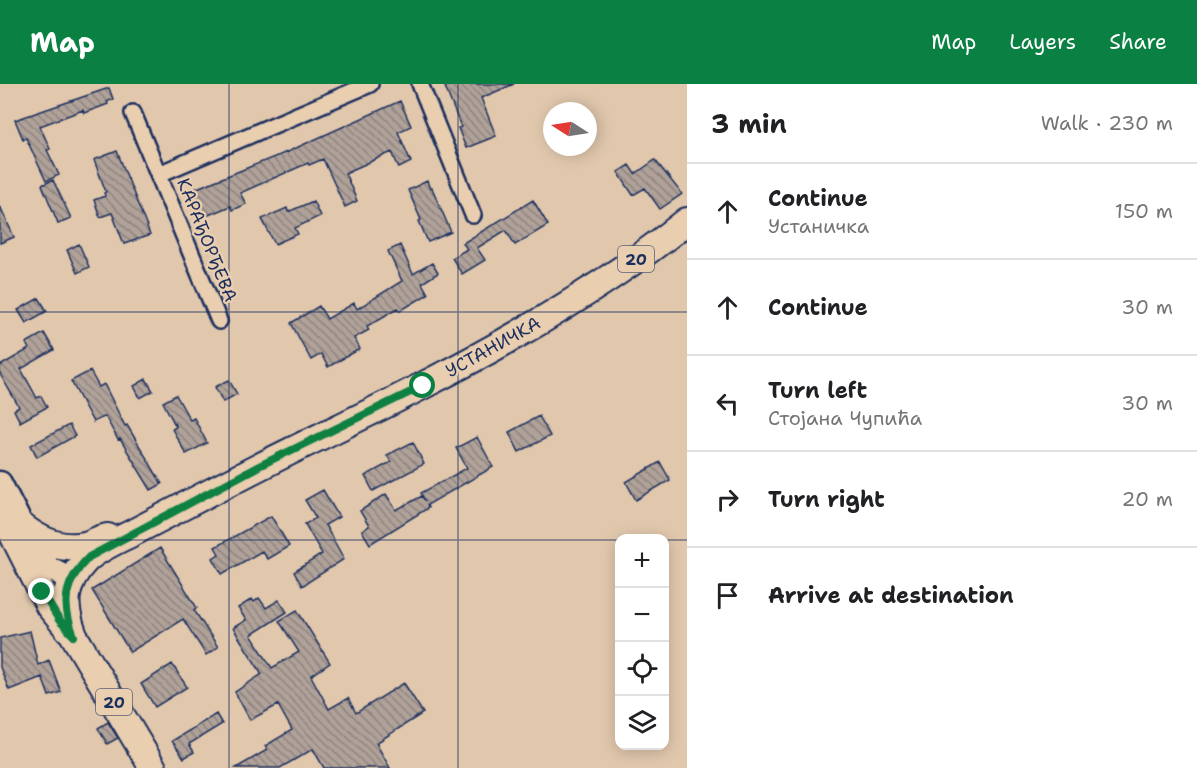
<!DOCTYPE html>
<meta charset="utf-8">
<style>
:root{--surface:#fff;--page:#f2f2f2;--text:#202124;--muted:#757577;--line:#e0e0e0;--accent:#0b8043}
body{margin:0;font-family:"Shantell Sans",sans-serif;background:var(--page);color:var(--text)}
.controls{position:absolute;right:18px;bottom:18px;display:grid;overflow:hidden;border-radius:12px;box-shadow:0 3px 15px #0003}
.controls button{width:54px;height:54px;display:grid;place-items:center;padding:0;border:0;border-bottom:2px solid var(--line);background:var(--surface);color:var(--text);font:30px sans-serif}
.compass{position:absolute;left:543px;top:18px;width:54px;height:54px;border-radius:50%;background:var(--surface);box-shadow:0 3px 15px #0003;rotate:282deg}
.stop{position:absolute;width:18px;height:18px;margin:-14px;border:4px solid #0b8043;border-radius:50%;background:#fff}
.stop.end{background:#0b8043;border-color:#fff;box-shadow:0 2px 6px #0008}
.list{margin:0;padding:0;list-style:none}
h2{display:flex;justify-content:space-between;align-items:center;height:78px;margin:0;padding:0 24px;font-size:26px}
h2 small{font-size:20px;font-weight:400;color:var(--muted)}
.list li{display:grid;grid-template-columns:39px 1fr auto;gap:18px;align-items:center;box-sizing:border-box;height:96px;padding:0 24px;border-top:2px solid var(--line)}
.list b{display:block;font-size:22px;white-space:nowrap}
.list p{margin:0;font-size:20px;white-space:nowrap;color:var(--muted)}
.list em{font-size:20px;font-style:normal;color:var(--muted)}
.icon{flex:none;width:33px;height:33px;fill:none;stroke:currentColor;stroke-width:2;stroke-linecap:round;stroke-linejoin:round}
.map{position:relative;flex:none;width:687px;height:684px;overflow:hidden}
header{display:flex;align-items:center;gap:36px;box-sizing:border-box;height:84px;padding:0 30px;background:var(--accent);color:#fff}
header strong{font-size:28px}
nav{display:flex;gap:33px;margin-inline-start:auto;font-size:21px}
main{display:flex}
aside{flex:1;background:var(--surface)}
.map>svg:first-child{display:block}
.building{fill:url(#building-back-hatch);stroke:#1b2f5e;stroke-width:1.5}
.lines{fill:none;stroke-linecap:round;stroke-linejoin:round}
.street-casing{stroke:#1b2f5e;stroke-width:20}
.secondary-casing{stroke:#1b2f5e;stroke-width:27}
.primary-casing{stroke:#1b2f5e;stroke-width:30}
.street{stroke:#e9ceb0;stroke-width:15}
.secondary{stroke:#e9ceb0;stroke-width:22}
.primary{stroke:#e9ceb0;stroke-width:26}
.route{stroke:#0b8043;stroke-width:8}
.grid{fill:none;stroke:#1b2f5e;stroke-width:1.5;stroke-opacity:0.55}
.labels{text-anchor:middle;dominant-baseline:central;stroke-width:4.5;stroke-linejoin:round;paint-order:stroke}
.shield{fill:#e9ceb0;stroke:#595f77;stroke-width:1.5}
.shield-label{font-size:16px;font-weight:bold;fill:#1b2f5e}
.street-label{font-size:18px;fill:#1b2f5e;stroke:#e9ceb0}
</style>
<header>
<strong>Map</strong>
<nav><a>Map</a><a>Layers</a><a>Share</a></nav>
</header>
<main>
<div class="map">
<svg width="687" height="684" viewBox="0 0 687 684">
<defs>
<pattern id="building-back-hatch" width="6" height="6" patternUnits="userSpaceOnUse" patternTransform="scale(1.5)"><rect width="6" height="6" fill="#b0a299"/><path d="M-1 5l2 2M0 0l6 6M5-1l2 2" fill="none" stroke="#8e8480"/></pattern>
</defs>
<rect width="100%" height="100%" fill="#e1c8ad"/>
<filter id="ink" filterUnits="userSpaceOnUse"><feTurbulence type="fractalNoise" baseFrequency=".0167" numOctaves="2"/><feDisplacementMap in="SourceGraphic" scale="12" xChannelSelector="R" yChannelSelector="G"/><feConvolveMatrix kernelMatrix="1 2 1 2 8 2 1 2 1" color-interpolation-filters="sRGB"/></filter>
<g filter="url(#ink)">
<path class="building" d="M452,0H514L481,14L496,52L466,64L458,44L461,43L445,3Z
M109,4L113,15L107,18L108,20L84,29L83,26L40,42L50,65L47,66L59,91L46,97L26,54L23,55L15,36Z
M400,17L411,42L398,48L411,78L399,84L392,68L345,89L357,117L345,123L323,75L309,81L308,79L240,109L246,120L232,126L230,122L199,135L187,108L287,68Z
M117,67L150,151L124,160L112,129L100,133L94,116L105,112L104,109L106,108L94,76Z
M655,76L682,110L660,125L645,104L633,111L618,88L629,81L635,90Z
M53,96L71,134L58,139L42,101Z
M427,97L430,105L432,104L451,148L428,158L419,137L421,136L408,106Z
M533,116L548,141L515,161L506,146L477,164L485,176L462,190L452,174L467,165L463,159Z
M313,117L320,132L295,144L298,150L275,160L262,135L287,124L288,128Z
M0,122L14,153L0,159Z
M79,160L89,183L77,189L67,166Z
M400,161L413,190L432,179L438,189L422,199L428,210L400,227L398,224L367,242L369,246L354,254L360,265L349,271L328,283L321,270L311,276L291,239L319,222L327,235L354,219L357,225L402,197L388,167Z
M39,214L47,227L26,239L18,226Z
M44,249L54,266L21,285L37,314L41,312L47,323L20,338L14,326L19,323L0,290V282L29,265L26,259Z
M90,287L99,303L104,300L125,342L127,341L162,400L151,406L120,355L118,356L105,332L93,338L71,297Z
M146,295L153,307L140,314L134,302Z
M229,296L237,310L223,318L215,303Z
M176,311L190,336L194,334L207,359L186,370L172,345L176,343L163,318Z
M539,332L550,352L519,368L509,348Z
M69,341L75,352L37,373L31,361Z
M477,353L493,383L427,421L428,424L370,460L362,447L369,442L360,427L386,410L396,426L422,412L425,417L421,409L467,384L456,364Z
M413,358L424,380L373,407L365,392L391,378L387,371Z
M660,378L670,396L636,416L626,398Z
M323,406L339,433L325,441L344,475L302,502L294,488L322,470L305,440L316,434L305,416Z
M271,432L289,462L267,475L262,467L222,490L213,474L219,470L215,463Z
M160,464L197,524L194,526L218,563L206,571L183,535L130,568L92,506Z
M259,514L266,524L279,516L287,528L251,551L272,584L299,568L279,537L297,526L330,579L311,592L329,625L348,614L356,629L404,599L423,629L376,659L390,684H324L313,665L280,684H236L267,666L265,662L292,646L278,621L250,636L235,608L262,590L233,544L246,536L238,524L252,515L254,518Z
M30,547L38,581L49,576L61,608L49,612L42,593L9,606L0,583V554Z
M172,580L187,603L155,623L141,600Z
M216,630L222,640L189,660L194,668L184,674L172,657Z
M108,638L118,654L107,660L98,644Z"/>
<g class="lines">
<g class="street-casing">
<path id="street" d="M420,0L473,131
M133,29L219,237
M159,90L370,0"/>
</g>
<g class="secondary-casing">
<path id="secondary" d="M0,399L37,471L50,484L72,495"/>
</g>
<g class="primary-casing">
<path id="primary" d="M0,425L49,522L69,546
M23,443C41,457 62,466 85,461C93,459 100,454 108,453
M153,684L74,552C63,524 62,501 85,477C98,464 119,456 136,447C168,430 200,414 232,397C294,364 359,335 422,302C514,255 606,202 687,137"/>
</g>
<use href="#street" class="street"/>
<use href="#secondary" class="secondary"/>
<use href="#primary" class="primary"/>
</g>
</g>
<g class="lines" filter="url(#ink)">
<path class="route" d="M42,508L59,536L74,552C61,520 64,498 89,473L259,382L423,302"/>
</g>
<path class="grid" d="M229,0V684M458,0V684M0,228H687M0,456H620M664,456H687"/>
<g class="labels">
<g class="shield">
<rect x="618" y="162" width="36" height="26" rx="4.5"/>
<rect x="96" y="605" width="36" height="26" rx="4.5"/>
</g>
<g class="shield-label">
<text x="636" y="175">20</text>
<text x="114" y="618">20</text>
</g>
<g class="street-label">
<text transform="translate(207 156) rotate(68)">КАРАЂОРЂЕВА</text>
<text transform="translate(493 263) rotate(-29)">УСТАНИЧКА</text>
</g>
</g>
</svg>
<div class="controls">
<button>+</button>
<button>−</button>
<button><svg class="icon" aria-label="locate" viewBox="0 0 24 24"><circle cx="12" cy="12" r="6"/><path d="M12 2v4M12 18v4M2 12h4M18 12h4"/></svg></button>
<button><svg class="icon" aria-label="layers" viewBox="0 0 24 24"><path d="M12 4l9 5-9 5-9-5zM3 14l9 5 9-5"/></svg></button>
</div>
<svg class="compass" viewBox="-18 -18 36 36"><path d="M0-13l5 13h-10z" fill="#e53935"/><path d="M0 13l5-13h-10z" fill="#757577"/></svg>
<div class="stop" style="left:423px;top:302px"></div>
<div class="stop end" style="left:42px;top:508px"></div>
</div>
<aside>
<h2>3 min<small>Walk · 230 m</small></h2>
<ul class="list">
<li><svg class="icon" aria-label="ahead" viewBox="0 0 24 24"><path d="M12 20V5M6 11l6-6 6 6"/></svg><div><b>Continue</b><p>Устаничка</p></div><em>150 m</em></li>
<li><svg class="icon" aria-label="ahead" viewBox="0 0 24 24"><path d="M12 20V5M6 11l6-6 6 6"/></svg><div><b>Continue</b></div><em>30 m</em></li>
<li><svg class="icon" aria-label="left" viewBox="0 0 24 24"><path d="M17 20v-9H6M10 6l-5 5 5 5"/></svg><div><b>Turn left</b><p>Стојана Чупића</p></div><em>30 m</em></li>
<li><svg class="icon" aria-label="right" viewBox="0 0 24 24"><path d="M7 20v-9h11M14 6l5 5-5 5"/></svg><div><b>Turn right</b></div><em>20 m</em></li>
<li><svg class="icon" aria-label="arrive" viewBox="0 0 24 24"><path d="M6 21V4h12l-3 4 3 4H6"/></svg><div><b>Arrive at destination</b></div></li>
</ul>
</aside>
</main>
